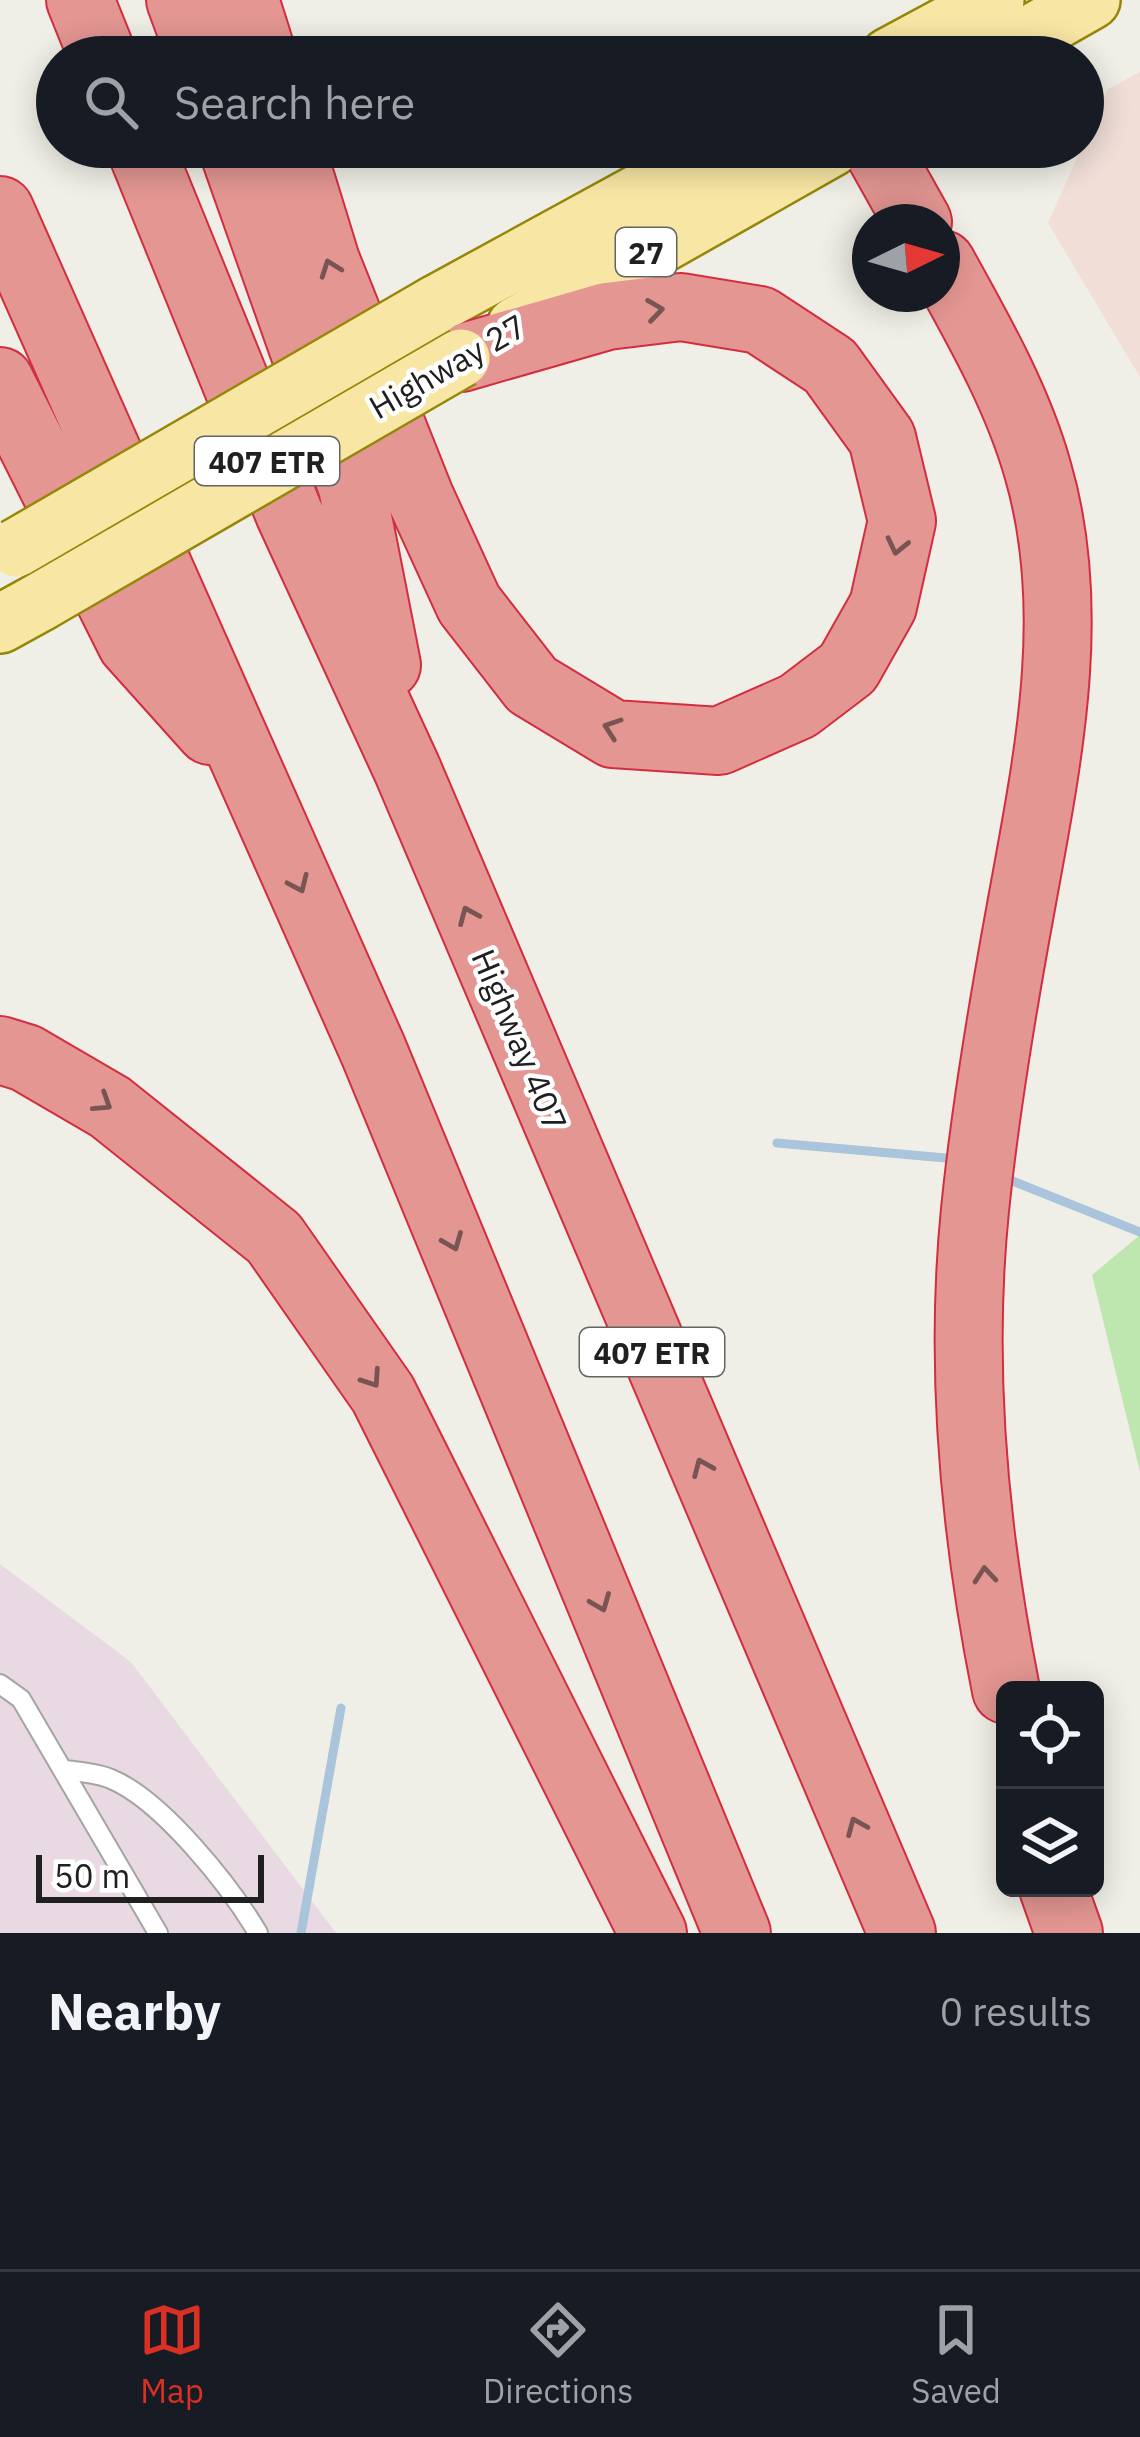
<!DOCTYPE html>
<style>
:root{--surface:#171b24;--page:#20242c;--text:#f1f3f6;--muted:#9ea1a6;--line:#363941;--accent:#d93025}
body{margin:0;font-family:"IBM Plex Sans",sans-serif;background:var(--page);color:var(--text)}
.controls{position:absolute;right:36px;bottom:36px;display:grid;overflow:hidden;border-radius:18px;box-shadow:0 6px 30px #0003}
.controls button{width:108px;height:108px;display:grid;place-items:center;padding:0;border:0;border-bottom:3px solid var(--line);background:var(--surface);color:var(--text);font:60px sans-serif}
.compass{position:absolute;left:852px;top:204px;width:108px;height:108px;border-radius:50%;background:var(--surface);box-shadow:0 6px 30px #0003;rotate:85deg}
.scale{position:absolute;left:36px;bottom:30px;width:228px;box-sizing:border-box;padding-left:12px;border:6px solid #202020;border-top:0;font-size:33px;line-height:42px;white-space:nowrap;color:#202020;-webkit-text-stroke:9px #fff;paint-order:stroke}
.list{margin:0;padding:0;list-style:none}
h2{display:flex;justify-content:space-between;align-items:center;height:156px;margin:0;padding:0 48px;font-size:51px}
h2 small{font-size:39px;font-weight:400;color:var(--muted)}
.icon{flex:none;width:66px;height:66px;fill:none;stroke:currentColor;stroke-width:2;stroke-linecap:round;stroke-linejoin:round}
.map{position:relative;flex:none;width:1140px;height:1933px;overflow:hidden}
.search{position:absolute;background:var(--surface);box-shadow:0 6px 30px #0003;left:36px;right:36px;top:36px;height:132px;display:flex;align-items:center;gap:30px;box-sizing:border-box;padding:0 42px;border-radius:66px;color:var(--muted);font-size:45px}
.sheet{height:336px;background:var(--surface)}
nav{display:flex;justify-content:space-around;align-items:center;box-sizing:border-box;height:168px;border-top:3px solid var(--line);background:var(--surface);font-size:33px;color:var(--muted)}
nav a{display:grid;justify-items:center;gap:6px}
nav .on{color:var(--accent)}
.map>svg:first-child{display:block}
.commercial{fill:#f0ded7}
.industrial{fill:#e9d9e2}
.grass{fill:#bee7af}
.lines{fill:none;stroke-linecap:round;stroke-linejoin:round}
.stream{stroke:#a9c4db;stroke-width:9}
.lane-casing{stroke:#a4a4a4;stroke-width:22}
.primary-casing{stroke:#958707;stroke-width:62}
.highway-casing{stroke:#d32e40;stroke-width:70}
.lane{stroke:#fff;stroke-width:18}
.primary{stroke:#f8e7a4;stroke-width:57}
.highway{stroke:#e39692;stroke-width:66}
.primary-bridge-casing{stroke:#958707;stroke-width:62;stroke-linecap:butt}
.primary-bridge{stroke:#f8e7a4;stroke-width:57}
.oneway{stroke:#785553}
.labels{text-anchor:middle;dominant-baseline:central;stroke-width:9;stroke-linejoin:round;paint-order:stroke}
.shield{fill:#fff;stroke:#636363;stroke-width:3}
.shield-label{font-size:30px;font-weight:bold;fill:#202020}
.street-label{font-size:33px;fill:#202020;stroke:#fff}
</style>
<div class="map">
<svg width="1140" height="1933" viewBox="0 0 1140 1933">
<rect width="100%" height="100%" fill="#f0efe7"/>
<path class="commercial" d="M1140,72V377L1048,223L1108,89Z"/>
<path class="industrial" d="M0,1564L131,1662L336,1933H0Z"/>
<path class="grass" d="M1140,1235V1472L1092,1275Z"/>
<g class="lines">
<path class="stream" d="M777,1143L957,1159
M1000,1176L1140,1232
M301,1933L341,1708"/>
<g class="lane-casing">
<path id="lane" d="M0,1684L21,1699L158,1933
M65,1770C79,1772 98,1773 111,1779C162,1800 230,1886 258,1933"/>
</g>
<g class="primary-casing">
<path id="primary" d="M889,57L995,0
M991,57L1091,0
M435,305L724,147
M516,326L832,147
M0,624L40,602"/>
</g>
<g class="highway-casing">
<path id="highway" d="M80,0L103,57
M180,0L201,57
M245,0L263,57
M140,147L289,513L407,769L902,1933
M232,147L352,487L387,665
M291,147L326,261L420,497L469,604L532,685L613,734L719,741L798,706L848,668L883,606L902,521L882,438L830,366L760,320L681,307L607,316L461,358
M876,147L918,222
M0,210L373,1050L737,1933
M942,264C978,329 1018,399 1038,471C1080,615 1046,768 1020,912C1002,1010 985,1111 975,1210C959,1368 975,1535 1006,1690
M0,381L131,643L210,731
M0,1050L26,1058L110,1107L274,1238L383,1394L653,1933
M1053,1888L1069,1933"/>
</g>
<use href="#lane" class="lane"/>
<use href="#primary" class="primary"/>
<use href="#highway" class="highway"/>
<g class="primary-bridge-casing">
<path id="primary-bridge" d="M16,548L435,305
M40,602L461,358"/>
</g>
<use href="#primary-bridge" class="primary-bridge"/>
</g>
<defs><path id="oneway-chevron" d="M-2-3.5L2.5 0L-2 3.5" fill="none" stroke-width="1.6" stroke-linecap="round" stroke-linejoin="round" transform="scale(3)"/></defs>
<g class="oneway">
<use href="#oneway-chevron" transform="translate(330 268) rotate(-110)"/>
<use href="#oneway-chevron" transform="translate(655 310) rotate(-8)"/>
<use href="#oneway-chevron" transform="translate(897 546) rotate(103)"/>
<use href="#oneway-chevron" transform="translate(612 728) rotate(-161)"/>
<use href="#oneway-chevron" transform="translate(299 884) rotate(66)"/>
<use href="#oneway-chevron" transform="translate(468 915) rotate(-113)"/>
<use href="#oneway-chevron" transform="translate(103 1103) rotate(33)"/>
<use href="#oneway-chevron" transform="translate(453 1242) rotate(68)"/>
<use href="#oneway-chevron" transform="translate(372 1379) rotate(56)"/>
<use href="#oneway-chevron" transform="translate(702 1467) rotate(-113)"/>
<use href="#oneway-chevron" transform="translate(985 1575) rotate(-95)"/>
<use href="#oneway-chevron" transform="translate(601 1603) rotate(68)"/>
<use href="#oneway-chevron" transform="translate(856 1826) rotate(-113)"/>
</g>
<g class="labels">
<g class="shield">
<rect x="616" y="228" width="60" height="48" rx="9"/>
<rect x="195" y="437" width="144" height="48" rx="9"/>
<rect x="580" y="1328" width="144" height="48" rx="9"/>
</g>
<g class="shield-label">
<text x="646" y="252">27</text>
<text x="267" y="461">407 ETR</text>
<text x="652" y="1352">407 ETR</text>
</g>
<g class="street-label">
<text transform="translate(447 366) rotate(-30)">Highway 27</text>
<text transform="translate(520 1040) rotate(67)">Highway 407</text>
</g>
</g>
</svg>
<div class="controls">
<button><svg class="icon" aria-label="locate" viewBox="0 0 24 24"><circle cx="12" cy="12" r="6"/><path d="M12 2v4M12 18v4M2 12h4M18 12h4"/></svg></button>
<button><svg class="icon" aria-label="layers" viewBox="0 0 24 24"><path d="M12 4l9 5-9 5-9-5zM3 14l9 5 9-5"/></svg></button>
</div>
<svg class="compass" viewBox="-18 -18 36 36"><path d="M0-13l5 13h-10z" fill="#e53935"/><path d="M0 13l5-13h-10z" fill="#9ea1a6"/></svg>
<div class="scale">50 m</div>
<div class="search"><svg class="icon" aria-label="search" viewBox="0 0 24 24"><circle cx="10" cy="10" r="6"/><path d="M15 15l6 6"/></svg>Search here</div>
</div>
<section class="sheet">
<h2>Nearby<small>0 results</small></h2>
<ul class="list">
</ul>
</section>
<nav>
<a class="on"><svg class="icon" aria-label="map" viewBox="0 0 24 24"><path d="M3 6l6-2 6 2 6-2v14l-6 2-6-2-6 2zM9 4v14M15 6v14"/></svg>Map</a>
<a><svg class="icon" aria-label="directions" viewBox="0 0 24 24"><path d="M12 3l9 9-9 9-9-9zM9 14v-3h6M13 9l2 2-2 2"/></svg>Directions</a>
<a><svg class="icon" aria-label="saved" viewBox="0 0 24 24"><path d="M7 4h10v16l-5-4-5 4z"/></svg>Saved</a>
</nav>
